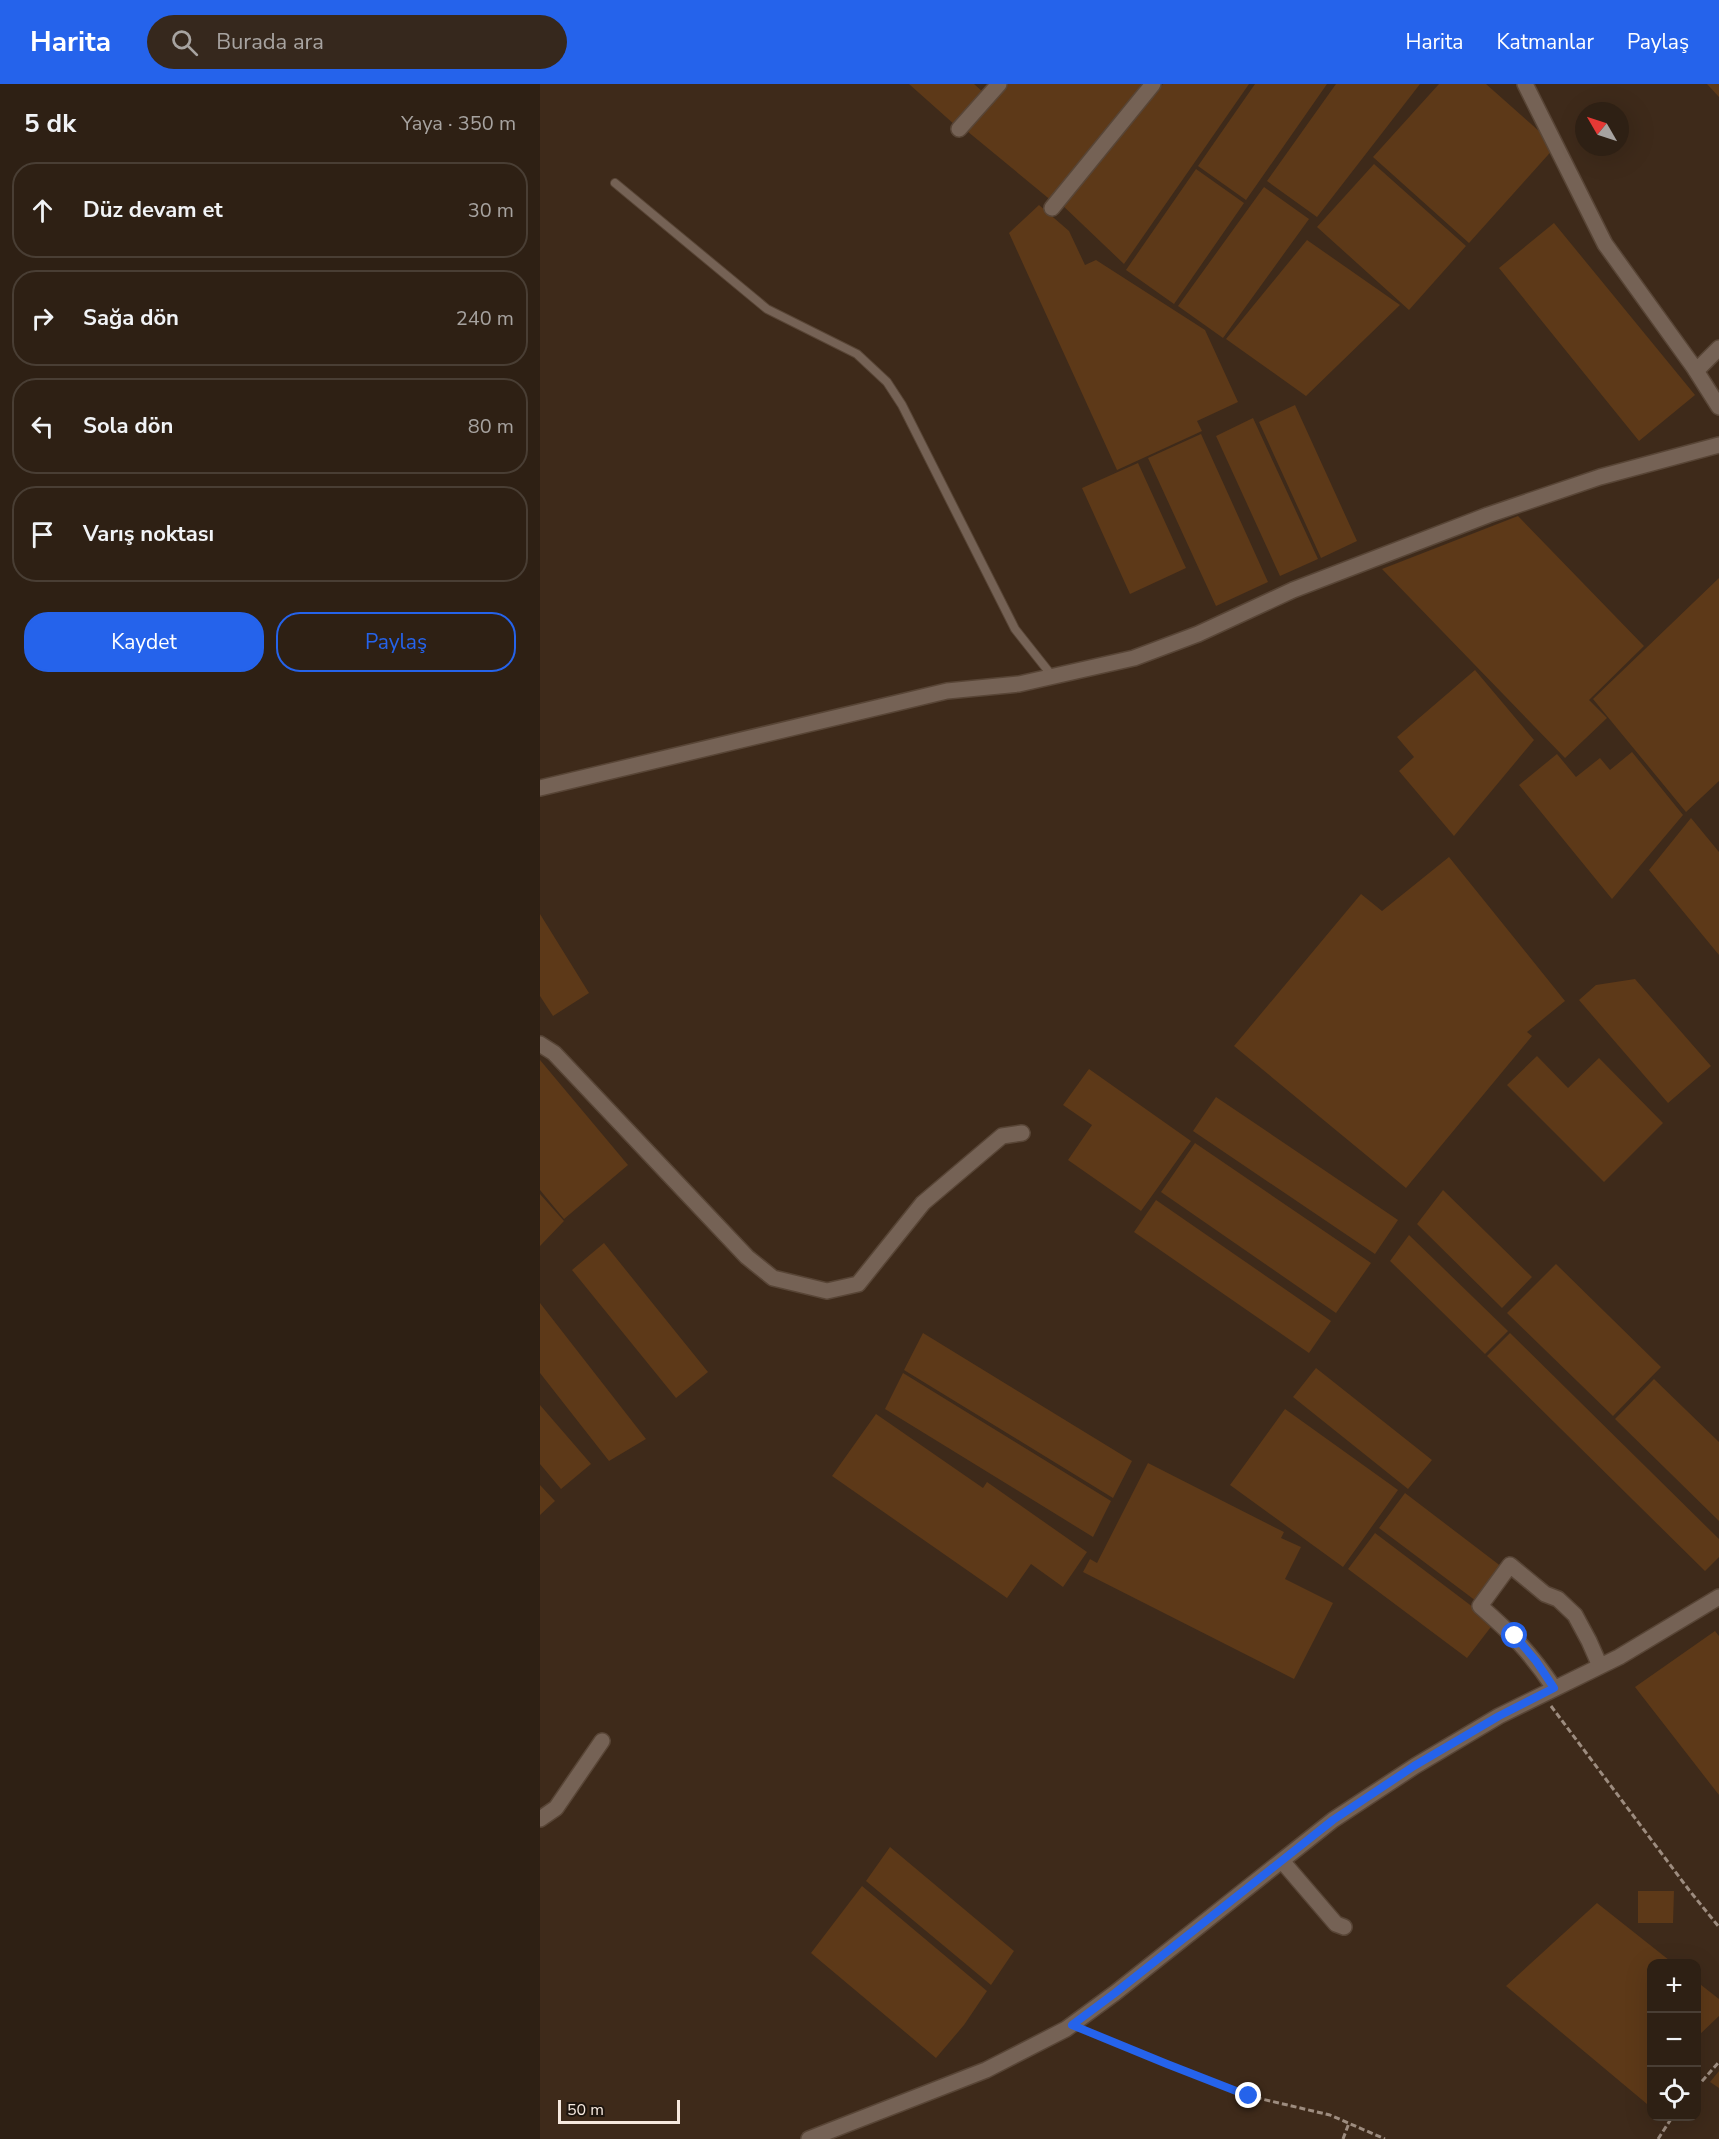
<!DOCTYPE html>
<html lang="tr">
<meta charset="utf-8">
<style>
:root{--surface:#2e2014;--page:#36281d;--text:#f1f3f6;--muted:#a7a3a0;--line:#493e34;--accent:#2563eb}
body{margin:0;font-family:"Nunito Sans",sans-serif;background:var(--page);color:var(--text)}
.controls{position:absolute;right:18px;bottom:18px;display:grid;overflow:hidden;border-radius:12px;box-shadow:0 6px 24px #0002}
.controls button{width:54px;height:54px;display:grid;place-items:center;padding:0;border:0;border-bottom:2px solid var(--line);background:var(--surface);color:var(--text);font:30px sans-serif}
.compass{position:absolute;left:1035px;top:18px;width:54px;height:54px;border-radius:50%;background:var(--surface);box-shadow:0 6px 24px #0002;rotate:309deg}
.scale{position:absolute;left:18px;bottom:15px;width:122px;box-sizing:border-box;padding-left:6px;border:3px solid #f6e9df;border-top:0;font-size:16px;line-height:21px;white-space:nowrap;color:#f6e9df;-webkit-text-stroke:4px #1e150e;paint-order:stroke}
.stop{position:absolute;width:18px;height:18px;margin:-14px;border:4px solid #2563eb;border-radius:50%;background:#fff}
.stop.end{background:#2563eb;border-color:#fff;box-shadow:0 2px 6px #0008}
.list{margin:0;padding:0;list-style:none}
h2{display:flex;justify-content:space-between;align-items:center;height:78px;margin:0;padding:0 24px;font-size:26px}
h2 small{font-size:20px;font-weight:400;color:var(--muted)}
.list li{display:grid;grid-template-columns:39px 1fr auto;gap:18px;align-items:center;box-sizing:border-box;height:96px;margin:0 12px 12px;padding:0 12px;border:2px solid var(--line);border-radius:24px}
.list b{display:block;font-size:22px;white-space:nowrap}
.list em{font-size:20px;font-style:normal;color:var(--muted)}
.actions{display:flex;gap:12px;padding:18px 24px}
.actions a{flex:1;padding:14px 0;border:2px solid var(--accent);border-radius:24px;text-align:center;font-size:21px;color:var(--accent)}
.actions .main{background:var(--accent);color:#fff}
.icon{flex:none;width:33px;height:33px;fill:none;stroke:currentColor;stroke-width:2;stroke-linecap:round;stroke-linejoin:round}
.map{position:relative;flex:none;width:1179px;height:2055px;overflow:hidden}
header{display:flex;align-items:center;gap:36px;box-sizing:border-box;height:84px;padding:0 30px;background:var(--accent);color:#fff}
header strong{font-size:28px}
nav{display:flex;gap:33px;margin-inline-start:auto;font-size:21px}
.search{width:420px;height:54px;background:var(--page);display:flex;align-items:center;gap:15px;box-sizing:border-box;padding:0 21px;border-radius:33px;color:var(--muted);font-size:22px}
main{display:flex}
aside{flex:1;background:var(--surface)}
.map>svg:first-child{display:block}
.building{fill:#5d3918}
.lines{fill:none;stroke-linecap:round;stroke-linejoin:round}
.lane-casing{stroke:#584536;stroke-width:10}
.street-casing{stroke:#584536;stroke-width:18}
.path{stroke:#9d8c7f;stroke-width:3;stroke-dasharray:6 3;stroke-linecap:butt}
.lane{stroke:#756255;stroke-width:8}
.street{stroke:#756255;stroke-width:15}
.route{stroke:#2563eb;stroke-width:8}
</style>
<header>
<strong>Harita</strong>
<div class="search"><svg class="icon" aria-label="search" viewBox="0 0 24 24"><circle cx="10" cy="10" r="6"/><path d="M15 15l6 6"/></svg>Burada ara</div>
<nav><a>Harita</a><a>Katmanlar</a><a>Paylaş</a></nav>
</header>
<main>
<aside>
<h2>5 dk<small>Yaya · 350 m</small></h2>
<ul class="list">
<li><svg class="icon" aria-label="ahead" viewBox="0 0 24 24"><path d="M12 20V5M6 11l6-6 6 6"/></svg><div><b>Düz devam et</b></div><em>30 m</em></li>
<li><svg class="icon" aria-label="right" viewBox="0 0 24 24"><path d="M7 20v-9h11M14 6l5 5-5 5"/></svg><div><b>Sağa dön</b></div><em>240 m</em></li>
<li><svg class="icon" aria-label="left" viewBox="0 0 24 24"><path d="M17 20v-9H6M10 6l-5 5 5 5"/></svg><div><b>Sola dön</b></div><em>80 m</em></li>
<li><svg class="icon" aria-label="arrive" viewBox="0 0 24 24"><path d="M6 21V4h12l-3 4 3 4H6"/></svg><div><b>Varış noktası</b></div></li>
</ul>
<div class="actions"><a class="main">Kaydet</a><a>Paylaş</a></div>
</aside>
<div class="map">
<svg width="1179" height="2055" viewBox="0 0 1179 2055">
<rect width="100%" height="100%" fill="#3e2a1a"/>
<path class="building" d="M369,0H434L444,9L415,41Z
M466,0H609L513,118L427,47Z
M623,0H709L584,180L519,118Z
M715,0H787L706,116L658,82Z
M796,0H880L777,133L727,97Z
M899,0H946L1016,62L929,159L833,73Z
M1167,0H1179V13Z
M834,80L926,162L869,226L777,143Z
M656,85L704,119L634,220L586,186Z
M724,103L769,135L683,254L638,222Z
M499,121L529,147L545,181L556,176L665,246L698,318L657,337L662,347L577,386L469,149Z
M1014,139L1155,311L1099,357L959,184Z
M767,156L860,221L766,312L686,255Z
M755,321L817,457L781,474L719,338Z
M713,334L778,475L740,492L676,352Z
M661,350L728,498L676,522L608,374Z
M598,379L646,484L590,510L542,404Z
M978,432L1104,562L1049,616L1067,634L1025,674L842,485Z
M1179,494V697L1146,728L1053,615Z
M935,586L994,656L914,752L859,687L874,673L857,653Z
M1092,668L1143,731L1072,815L979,701L1017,670L1036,693L1060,674L1070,686Z
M1151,734L1179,768V871L1109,786Z
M909,773L1025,917L987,948L992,952L866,1104L694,962L821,810L842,827Z
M0,830L49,909L13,932L0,912Z
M1095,895L1171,982L1128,1019L1039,916L1056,901Z
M997,972L1028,1004L1059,974L1123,1039L1064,1098L967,1001Z
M0,976L88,1081L24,1135L0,1106Z
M549,985L651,1057L601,1127L528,1076L552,1041L523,1021Z
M676,1013L858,1136L835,1170L653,1047Z
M655,1059L831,1179L796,1229L621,1108Z
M903,1106L992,1193L962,1224L877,1140Z
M0,1110L24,1137L0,1162Z
M616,1116L791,1237L769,1269L594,1148Z
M869,1151L968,1247L945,1270L850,1177Z
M64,1159L168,1288L136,1314L32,1186Z
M1016,1180L1121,1283L1073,1332L967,1229Z
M0,1219L106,1355L69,1377L0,1289Z
M383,1249L592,1377L573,1414L364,1286Z
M970,1249L1179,1455V1473L1165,1487L947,1272Z
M776,1284L892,1376L868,1405L753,1313Z
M363,1289L571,1417L553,1453L345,1325Z
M1114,1295L1179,1358V1437L1075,1335Z
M0,1321L51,1380L21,1405L0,1380Z
M745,1325L858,1406L803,1483L690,1401Z
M336,1330L443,1404L447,1398L547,1468L523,1503L491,1480L467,1514L292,1392Z
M608,1379L744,1448L741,1454L761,1463L745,1495L793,1519L754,1595L543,1488L550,1475L557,1479Z
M0,1401L15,1417L0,1431Z
M865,1409L962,1483L936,1517L839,1444Z
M835,1449L954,1539L927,1574L808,1485Z
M1175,1547L1179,1552V1711L1095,1603Z
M350,1763L474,1867L451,1901L326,1797Z
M322,1802L447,1907L424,1941L396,1974L271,1869Z
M1098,1807H1134L1133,1839H1098Z
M1057,1819L1134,1880H1112V2014L1107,2020L966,1902Z
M1156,1897L1179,1915V1932L1156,1954Z
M1179,1987V2004L1170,1998Z"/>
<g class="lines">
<g class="lane-casing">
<path id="lane" d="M75,99L227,225L317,270L347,298L362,321L475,545L513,593"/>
</g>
<g class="street-casing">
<path id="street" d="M985,0L1065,160L1153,282L1179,323
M419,45L459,0
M512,124L613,0
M1156,287L1179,264
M0,704L407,607L479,600L594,574L658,550L753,506L948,431L1060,393L1179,361
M0,960L14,969L207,1173L233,1194L287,1207L318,1200L383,1119L462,1052L482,1049
M1014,1604C991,1569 971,1549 940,1522L970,1481L1005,1510L1018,1515L1035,1531L1049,1557L1060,1582
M0,1735L16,1724L62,1657
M742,1777L796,1840L804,1843
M269,2055L446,1986L526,1945L575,1909L793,1736L875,1682L959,1632L1079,1573L1179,1513"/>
</g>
<path class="path" d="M1011,1622L1149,1806L1179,1843
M548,1948L709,2012L790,2031L845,2055
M1156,2004L1179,1978
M803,2055L809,2039
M1118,2055L1133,2032"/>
<use href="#lane" class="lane"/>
<use href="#street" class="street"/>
</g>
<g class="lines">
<path class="route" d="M709,2012L627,1980L532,1941L575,1909L793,1736L874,1682L959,1632L1014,1604L996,1577L975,1552"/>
</g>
</svg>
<div class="controls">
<button>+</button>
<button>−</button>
<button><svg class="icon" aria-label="locate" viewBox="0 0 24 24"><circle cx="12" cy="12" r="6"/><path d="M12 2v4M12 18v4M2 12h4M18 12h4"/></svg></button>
</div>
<svg class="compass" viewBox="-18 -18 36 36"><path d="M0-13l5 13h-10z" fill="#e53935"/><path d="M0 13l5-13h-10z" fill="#a7a3a0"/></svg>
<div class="scale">50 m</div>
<div class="stop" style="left:975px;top:1552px"></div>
<div class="stop end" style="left:709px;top:2012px"></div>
</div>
</main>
